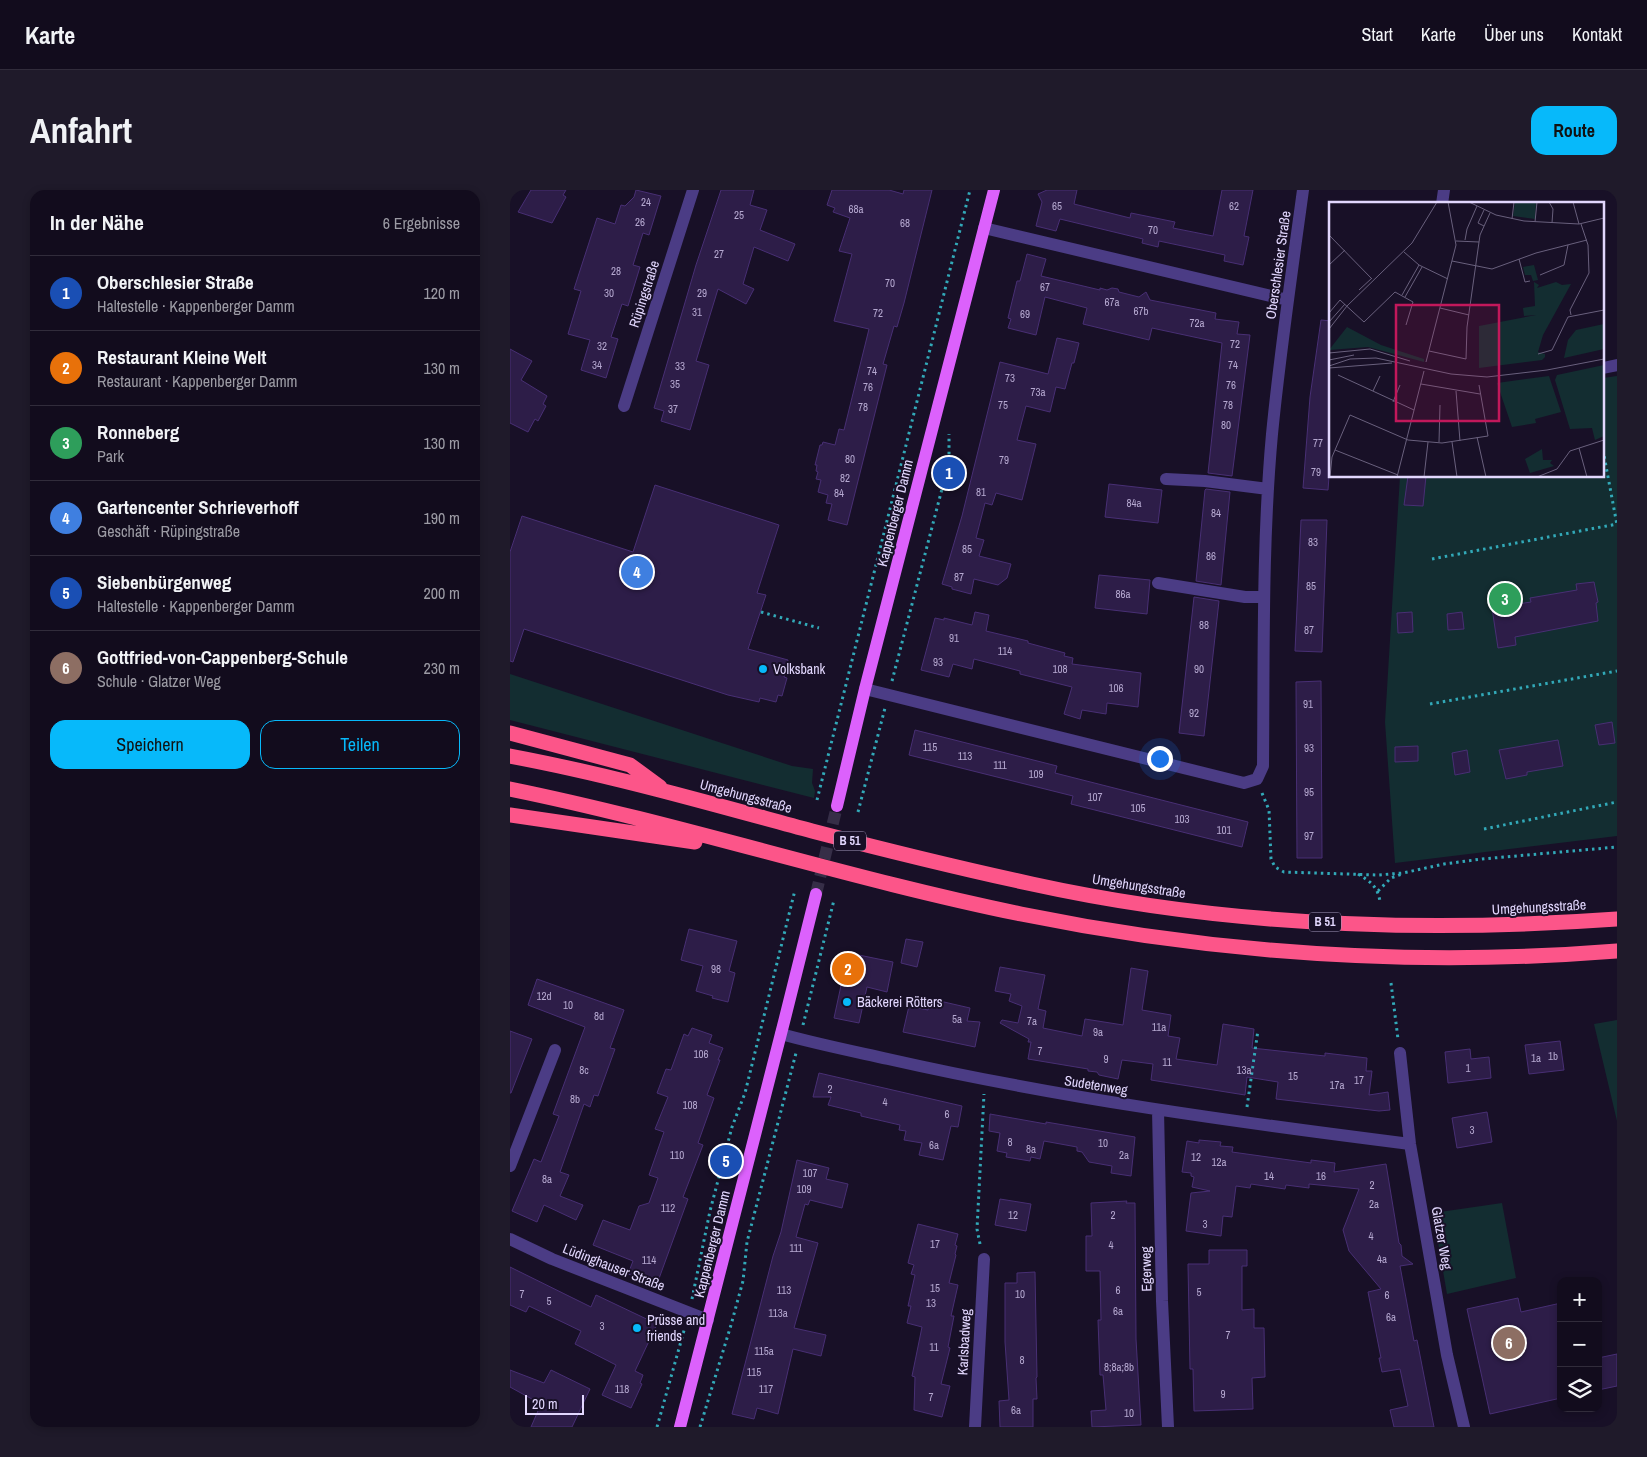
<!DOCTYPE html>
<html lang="de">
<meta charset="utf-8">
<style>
:root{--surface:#120c1d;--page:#1f1a2a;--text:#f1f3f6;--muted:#9c9ba4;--line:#312c3b;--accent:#07b9fa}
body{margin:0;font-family:"Archivo Narrow",sans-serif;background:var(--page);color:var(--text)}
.controls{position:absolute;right:15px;bottom:15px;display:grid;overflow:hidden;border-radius:10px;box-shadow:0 2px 8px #0003}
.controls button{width:45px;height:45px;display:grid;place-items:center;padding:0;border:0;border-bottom:1px solid var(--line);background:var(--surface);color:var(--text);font:25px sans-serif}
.scale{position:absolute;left:15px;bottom:12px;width:59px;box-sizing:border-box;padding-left:5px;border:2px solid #e2d7fe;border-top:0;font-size:14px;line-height:18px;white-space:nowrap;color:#e2d7fe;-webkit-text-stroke:4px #181027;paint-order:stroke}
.you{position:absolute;left:649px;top:568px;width:18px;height:18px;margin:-12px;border:4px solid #fff;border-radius:50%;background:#1a73e8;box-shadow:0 0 0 8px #1a73e833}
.badge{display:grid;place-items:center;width:32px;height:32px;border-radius:50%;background:var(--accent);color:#fff;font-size:16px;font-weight:700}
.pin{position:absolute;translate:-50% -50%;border:2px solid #fff;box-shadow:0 1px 5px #0006}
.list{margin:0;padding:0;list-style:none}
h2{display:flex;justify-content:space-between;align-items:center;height:65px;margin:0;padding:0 20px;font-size:21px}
h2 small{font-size:16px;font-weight:400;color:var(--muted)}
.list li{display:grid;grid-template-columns:32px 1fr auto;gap:15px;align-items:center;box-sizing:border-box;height:75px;padding:0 20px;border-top:1px solid var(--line)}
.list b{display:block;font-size:19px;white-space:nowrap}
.list p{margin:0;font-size:16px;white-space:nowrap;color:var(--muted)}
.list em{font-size:16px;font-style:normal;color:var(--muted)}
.actions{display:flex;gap:10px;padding:15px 20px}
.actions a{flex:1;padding:11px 0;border:1px solid var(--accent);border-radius:15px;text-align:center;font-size:18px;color:var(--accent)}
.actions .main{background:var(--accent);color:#111}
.icon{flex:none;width:28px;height:28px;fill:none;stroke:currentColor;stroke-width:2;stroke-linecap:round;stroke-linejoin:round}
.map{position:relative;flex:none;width:1107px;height:1237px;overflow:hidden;border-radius:15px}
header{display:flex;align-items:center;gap:30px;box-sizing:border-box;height:70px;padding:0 25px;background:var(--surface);border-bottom:1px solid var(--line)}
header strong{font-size:24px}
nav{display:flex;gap:28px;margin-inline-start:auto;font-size:18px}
.intro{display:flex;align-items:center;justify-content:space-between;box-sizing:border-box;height:120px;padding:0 30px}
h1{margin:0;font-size:35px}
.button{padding:12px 22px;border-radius:15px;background:var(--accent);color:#111;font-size:18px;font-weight:700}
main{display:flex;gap:30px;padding:0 30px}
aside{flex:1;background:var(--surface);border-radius:15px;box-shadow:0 2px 8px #0003}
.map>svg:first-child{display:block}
.green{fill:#132d31}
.building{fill:#2d1d48;stroke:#482f74}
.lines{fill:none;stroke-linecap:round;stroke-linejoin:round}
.major-tunnel{stroke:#362e47;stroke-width:12;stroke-dasharray:12 6;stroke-linecap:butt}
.path{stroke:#32a9b8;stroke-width:3;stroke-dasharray:2.5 4;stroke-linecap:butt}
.minor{stroke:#4b3c85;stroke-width:12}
.major{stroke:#dc61fc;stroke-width:12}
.highway{stroke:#fc5589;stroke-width:15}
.poi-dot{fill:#07b9fa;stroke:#181027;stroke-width:2}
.labels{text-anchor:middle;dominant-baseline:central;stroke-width:4;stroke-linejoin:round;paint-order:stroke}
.number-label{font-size:11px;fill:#b5a8d0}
.shield{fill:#181027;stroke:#a59bbe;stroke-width:1}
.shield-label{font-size:12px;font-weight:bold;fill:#e2d7fe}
.street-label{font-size:14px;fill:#e2d7fe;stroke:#181027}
.poi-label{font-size:14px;fill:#e2d7fe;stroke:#181027;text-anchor:start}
.inset-road{fill:none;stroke:#69607d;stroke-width:1}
.view{fill:#c2185b;fill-opacity:0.15;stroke:#c2185b;stroke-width:2.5}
.inset-edge{fill:none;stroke:#e2d7fe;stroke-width:2.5}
</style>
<header>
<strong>Karte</strong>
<nav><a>Start</a><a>Karte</a><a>Über uns</a><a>Kontakt</a></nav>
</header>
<div class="intro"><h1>Anfahrt</h1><a class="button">Route</a></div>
<main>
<aside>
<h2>In der Nähe<small>6 Ergebnisse</small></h2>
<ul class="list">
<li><span class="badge" style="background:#1a4fb4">1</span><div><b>Oberschlesier Straße</b><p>Haltestelle · Kappenberger Damm</p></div><em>120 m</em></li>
<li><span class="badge" style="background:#e8710a">2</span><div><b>Restaurant Kleine Welt</b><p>Restaurant · Kappenberger Damm</p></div><em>130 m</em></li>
<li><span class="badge" style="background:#2e9e5b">3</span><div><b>Ronneberg</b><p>Park</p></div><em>130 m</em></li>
<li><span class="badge" style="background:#3f7fe0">4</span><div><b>Gartencenter Schrieverhoff</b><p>Geschäft · Rüpingstraße</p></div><em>190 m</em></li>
<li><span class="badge" style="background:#1a4fb4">5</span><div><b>Siebenbürgenweg</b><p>Haltestelle · Kappenberger Damm</p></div><em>200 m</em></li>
<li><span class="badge" style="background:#8d6e63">6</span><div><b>Gottfried-von-Cappenberg-Schule</b><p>Schule · Glatzer Weg</p></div><em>230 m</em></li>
</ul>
<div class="actions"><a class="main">Speichern</a><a>Teilen</a></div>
</aside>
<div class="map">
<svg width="1107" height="1237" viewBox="0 0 1107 1237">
<rect width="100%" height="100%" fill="#181027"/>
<path class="green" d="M1107,186V646L885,673L875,532L890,286H1093V188Z
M0,484L282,576L303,579L302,593L305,601L304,608L0,530Z
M1107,830V931L1084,834Z
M992,1013L1006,1088L937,1104L923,1023Z"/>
<path class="building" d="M21,0H56L53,5L56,7L42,33L8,22Z
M126,0L151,6L139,45L133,43L123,75L130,77L118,116L112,114L101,147L108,149L96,188L71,180L80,150L58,144L71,101L64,99L87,28L105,34L111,15L115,16L124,7Z
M211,0H244L240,15L257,20L250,40L285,54L278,71L244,57L233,94L244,99L236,114L208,99L186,171L199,175L180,240L151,231L154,221L144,218L186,75Z
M322,0H379L393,4L394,0H422L394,113L387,137L384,136L373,174L377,175L337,335L318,330L322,314L316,313L318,305L308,302L311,290L306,289L308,282L306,281L307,275H305L310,255H312L313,252L325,255L329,239L334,240L359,139L324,131L342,64L329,61L340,28L323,22L325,18L317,15Z
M537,0H567L564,14L620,28L621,23L665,32L663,38L703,46L712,0H743L734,46L739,47L733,75L714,71L715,65L649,51L648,57L632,53L633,49L550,29L546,41L526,36L532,12L528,4Z
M517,64L536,69L531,86L590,100V98L597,100L602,98L608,99L609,102L629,107L636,102L640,110L706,123L705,129L729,132L727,144L740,145L722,286L698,283L712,153L642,138L639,150L573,134L577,118L535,107L526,145L498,138L501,129L498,128L507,91H510Z
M811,130L821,131V260L818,300L793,298L800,207Z
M547,148L569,153L564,173H562L555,199L546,197L540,222L516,216L507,250L526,254L512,310L486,303L482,315L475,313L466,348L474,350L469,366L501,374L497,388L488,395L464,389L461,404L442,399V397L432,394L452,326L490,172L538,184Z
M0,159L22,171L11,190L37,206L33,214L36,216L28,231L25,229L18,242L0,233Z
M898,286H916L913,316L894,315Z
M599,294L652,300L648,333L595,327Z
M145,295L269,335L247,403L256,405L238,459L278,470L274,487L277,488L272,506L268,505L266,512L250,508L249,512L218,505L14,439L3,472L0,471V362L12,326L123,362Z
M696,299L720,302L711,395L686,391L695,300Z
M791,330H817L812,462L785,461Z
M589,385L640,390L637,424L585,418Z
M1084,392L1088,412L1086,413L1088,431L1005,447L1006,455L988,458L982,418L1021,412L1020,408L1067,400L1066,394Z
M684,407L709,411L694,546L669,543Z
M465,422L479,425L476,441L518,451V453L555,463L554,466L563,468L562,474L631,483L628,517L597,513L596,524L572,520L570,529L554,524L562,497L510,484V481L464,469L462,479L443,474L439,487L411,480L425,428L434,430V428L462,435Z
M902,422L903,442L888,443L887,423Z
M952,422L954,439L938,440L937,424Z
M811,491L812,668H787L786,492Z
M1102,532L1105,553L1089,555L1085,535Z
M405,540L547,576L545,583L738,632L732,657L561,614L563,606L399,565Z
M1048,550L1053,576L1017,582V585L996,589L989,560Z
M908,556V571L885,572V557Z
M957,560L960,582L945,585L942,563Z
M179,739L227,751L219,781L225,783L218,812L202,808L203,806L186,801L193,776L171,770Z
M396,749L413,752L407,777L391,773Z
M334,762L383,772L377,802L357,797L349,833L324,828L332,791L329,790Z
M490,777L535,785L528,819L536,821L533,838L572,846L575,829L613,835L621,778L638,781L632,820L661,825L658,846L670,848L666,869L707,875L713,834L744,839L742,858L815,866V863L857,868L856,881H862L859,905L878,902L880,920L869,921L766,909L768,892L737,887L735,905L641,890L643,874L612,870L608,889L589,885L587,882L578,881V879L518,869L521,852H518L519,849L490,833L492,830L508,833L512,816L499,811L501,804L485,801Z
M27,789L114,820L100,858L105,859L88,906L84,905L80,917L74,914L50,982L59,985L50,1006L73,1015L66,1030L34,1015L27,1032L2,1021L24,969L31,972L49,926L43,924L75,837L18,815Z
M421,809L460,818L457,831L470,832L465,857L393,842L399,816L418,820Z
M182,838L202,845L199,853L213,858L208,870H210L197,905L204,908L188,953L193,955L173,1007L178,1009L147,1094L118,1084L123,1071L83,1055L93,1030L120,1040L129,1016L139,1013L148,988L139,985L154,942L145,939L158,907L147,903L156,879L161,880L174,844L178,846Z
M0,841L22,849L1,903H0Z
M1050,851L1054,880L1019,884L1015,855Z
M960,859L961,869L979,867L981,888L938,893L935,862Z
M309,883L452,916L448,937L441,936L433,970L409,965L412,953L394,950L396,941L389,940L390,935L351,926V923L318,915L321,907H303Z
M977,922L982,952L947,958L942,928Z
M480,924L536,934V932L625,947L621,986L601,983L602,976L579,972L572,962L567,961V957L534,951L530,969L521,967L520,971L496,967L497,963L487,961L490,943L479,941Z
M689,950L711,952L710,956L723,957L722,962L801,973V970L825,973L824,982L876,974L889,1053L891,1055L892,1066L903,1074L890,1076L904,1151L907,1150L924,1237H884L880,1220L898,1216L890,1179L872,1182L869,1168H871L858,1102L871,1099L839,1061L833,1040L849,999L799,994V998L776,995L775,999L741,994L740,998L726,996L722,1027L713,1026L711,1046L676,1041L681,1003L700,1001L682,997L684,987L681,986V983L672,982L677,951L689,953Z
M287,970L319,978L316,989L338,994L332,1018L300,1010L298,1015L295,1014L286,1047L308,1053L284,1138L316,1145L311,1166L283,1159L268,1224L247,1218L244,1229L222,1224L263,1066L271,1042Z
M490,1009L521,1014L516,1041L485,1035Z
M617,1011L616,1013H625L626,1149L631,1235L582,1237L581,1221L596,1220L593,1185H590L588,1130H591L590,1081H576V1046H582L581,1013Z
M408,1034L448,1044L445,1055L447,1056L445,1064L446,1065L439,1093L448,1095L441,1126H444L438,1157L440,1158L431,1194L440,1196L432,1227L404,1220L405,1187L402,1186L412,1137L397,1133L401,1116H398L405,1085L401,1084L404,1075L398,1073Z
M699,1060H737V1076H732V1120L744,1119V1138H754L755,1187L742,1188L743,1219L684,1221L683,1179H680L678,1074H699Z
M0,1077L81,1117L86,1105L147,1134L125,1181L133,1185L130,1193L132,1194L121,1218L92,1205L106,1175L65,1154L71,1141L19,1116L16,1122L0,1115Z
M525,1082L527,1187L526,1188L527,1209H523V1237H490L489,1211L499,1210L495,1152V1093H507V1083Z
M1008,1108L1011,1122L1051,1113V1208L980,1224L957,1119Z
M1107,1164V1196L1088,1200V1168Z
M0,1180L34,1193L41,1180L80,1199L62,1237H21L31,1214L0,1197Z"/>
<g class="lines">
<path class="major-tunnel" d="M306,704L327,616"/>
<path class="path" d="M1093,260L1107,335
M922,369L1107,334
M251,422L309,438
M382,491L439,272V244
M920,514L1107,481
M752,603L759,620L761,669L765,677L774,682L868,685L893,683L934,674L972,669L1107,657
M307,610L460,0
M348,622L375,518
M974,639L1107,612
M848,684C861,692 867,696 870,711
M868,701L881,688L892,684
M881,793L888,849
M293,835L324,710
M737,917L748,840
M470,1054L467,1039L474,904
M182,1109L200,1021L222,937L235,903L285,700
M147,1237L175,1137
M190,1237L221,1135L233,1091L237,1052L286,863"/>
<path class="minor" d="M932,14L934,0
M474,38L778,110
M1093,178L1107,175
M114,216L183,0
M656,289L695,291L758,299
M648,393L735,407H754
M355,499L734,593L747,589L753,576C754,465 752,354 762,244C770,162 782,81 793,0
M271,844C307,854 342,861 378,869C550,908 725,932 900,954
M890,863L900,954L937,1165L954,1237
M648,920L652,1111L658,1237
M0,976L45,860
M0,1049L42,1069L198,1130
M465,1237L474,1069"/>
<path class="major" d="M327,616L355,499L484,0
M170,1237L275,828L306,704"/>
<path class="highway" d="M0,543L120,575L150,597
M0,566C102,585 202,614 302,641C375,660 448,678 522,694C713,736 912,743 1107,729
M0,599C172,634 339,689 511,724C707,764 907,777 1107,761
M0,625L185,652"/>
</g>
<g class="poi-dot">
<circle cx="253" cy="479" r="5"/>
<circle cx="337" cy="812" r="5"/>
<circle cx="127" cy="1138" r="5"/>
</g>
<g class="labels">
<g class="number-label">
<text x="136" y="12">24</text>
<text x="547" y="16">65</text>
<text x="724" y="16">62</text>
<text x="346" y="19">68a</text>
<text x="229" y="25">25</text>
<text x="130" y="32">26</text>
<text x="395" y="33">68</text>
<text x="643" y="40">70</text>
<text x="209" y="64">27</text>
<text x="106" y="81">28</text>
<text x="380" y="93">70</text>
<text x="535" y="97">67</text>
<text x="99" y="103">30</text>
<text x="192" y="103">29</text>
<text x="602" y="112">67a</text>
<text x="631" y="121">67b</text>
<text x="187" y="122">31</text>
<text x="368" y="123">72</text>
<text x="515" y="124">69</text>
<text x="687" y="133">72a</text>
<text x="725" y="154">72</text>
<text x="92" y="156">32</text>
<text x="87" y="175">34</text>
<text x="723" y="175">74</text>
<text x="170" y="176">33</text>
<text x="362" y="181">74</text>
<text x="500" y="188">73</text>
<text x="165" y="194">35</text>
<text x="721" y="195">76</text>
<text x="358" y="197">76</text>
<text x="528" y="202">73a</text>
<text x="493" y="215">75</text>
<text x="718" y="215">78</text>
<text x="353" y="217">78</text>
<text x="163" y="219">37</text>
<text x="716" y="235">80</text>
<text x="808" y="253">77</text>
<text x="340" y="269">80</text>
<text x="494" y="270">79</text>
<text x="806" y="282">79</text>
<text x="335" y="288">82</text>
<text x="471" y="302">81</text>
<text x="329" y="303">84</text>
<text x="624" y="313">84a</text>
<text x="706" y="323">84</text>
<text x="803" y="352">83</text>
<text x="457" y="359">85</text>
<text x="701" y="366">86</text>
<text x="449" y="387">87</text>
<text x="801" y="396">85</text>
<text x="613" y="404">86a</text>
<text x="694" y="435">88</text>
<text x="799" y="440">87</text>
<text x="444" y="448">91</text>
<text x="495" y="461">114</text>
<text x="428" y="472">93</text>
<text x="550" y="479">108</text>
<text x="689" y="479">90</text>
<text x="606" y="498">106</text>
<text x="798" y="514">91</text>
<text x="684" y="523">92</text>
<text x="420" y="557">115</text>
<text x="799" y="558">93</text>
<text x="455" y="566">113</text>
<text x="490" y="575">111</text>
<text x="526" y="584">109</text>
<text x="799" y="602">95</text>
<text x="585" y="607">107</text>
<text x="628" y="618">105</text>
<text x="672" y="629">103</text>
<text x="714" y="640">101</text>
<text x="799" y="646">97</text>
<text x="206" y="779">98</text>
<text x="34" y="806">12d</text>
<text x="58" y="815">10</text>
<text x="89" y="826">8d</text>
<text x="447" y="829">5a</text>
<text x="522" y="831">7a</text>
<text x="649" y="837">11a</text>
<text x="588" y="842">9a</text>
<text x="530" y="861">7</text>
<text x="191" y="864">106</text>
<text x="1043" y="866">1b</text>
<text x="1026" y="868">1a</text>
<text x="596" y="869">9</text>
<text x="657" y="872">11</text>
<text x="958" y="878">1</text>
<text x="74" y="880">8c</text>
<text x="734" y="880">13a</text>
<text x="783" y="886">15</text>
<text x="849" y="890">17</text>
<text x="827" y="895">17a</text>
<text x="320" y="899">2</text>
<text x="65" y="909">8b</text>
<text x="375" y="912">4</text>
<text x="180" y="915">108</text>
<text x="437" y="924">6</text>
<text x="962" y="940">3</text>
<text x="500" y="952">8</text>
<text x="593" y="953">10</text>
<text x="424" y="955">6a</text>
<text x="521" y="959">8a</text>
<text x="167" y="965">110</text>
<text x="614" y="965">2a</text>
<text x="686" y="967">12</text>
<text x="709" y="972">12a</text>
<text x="300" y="983">107</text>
<text x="759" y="986">14</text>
<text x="811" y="986">16</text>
<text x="37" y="989">8a</text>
<text x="862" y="995">2</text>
<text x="294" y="999">109</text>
<text x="864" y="1014">2a</text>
<text x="158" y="1018">112</text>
<text x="503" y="1025">12</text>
<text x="603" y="1025">2</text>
<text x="695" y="1034">3</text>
<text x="861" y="1046">4</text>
<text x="425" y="1054">17</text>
<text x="601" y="1055">4</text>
<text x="286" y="1058">111</text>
<text x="872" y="1069">4a</text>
<text x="139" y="1070">114</text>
<text x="425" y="1098">15</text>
<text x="274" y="1100">113</text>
<text x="608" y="1100">6</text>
<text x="689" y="1102">5</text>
<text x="12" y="1104">7</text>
<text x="510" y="1104">10</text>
<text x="877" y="1105">6</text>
<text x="39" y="1111">5</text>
<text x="421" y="1113">13</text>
<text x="608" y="1121">6a</text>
<text x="268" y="1123">113a</text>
<text x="881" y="1127">6a</text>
<text x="92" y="1136">3</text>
<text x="718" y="1145">7</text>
<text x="424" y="1157">11</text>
<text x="254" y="1161">115a</text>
<text x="512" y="1170">8</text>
<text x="609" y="1177">8;8a;8b</text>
<text x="244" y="1182">115</text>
<text x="112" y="1199">118</text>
<text x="256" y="1199">117</text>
<text x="713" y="1204">9</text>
<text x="421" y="1207">7</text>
<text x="506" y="1220">6a</text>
<text x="619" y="1223">10</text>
</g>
<g class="shield">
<rect x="324" y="641.5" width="32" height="19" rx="4"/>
<rect x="799" y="722.5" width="32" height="19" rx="4"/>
</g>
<g class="shield-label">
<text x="340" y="651">B 51</text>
<text x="815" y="732">B 51</text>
</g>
<g class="street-label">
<text transform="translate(768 75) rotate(-82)">Oberschlesier Straße</text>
<text transform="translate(134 104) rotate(-72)">Rüpingstraße</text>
<text transform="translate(385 323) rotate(-76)">Kappenberger Damm</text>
<text transform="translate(236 606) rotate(15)">Umgehungsstraße</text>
<text transform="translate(629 696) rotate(9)">Umgehungsstraße</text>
<text transform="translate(1029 717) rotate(-3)">Umgehungsstraße</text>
<text transform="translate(586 895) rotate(9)">Sudetenweg</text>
<text transform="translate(932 1048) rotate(80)">Glatzer Weg</text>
<text transform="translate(202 1054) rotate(-76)">Kappenberger Damm</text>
<text transform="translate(104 1077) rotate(21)">Lüdinghauser Straße</text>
<text transform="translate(636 1079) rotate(-91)">Egerweg</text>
<text transform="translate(454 1152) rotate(-87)">Karlsbadweg</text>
</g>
<g class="poi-label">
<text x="263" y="479">Volksbank</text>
<text x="347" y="812">Bäckerei Rötters</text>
<text x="137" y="1130">Prüsse and<tspan x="137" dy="16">friends</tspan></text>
</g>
</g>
<g transform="translate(819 12)">
<rect width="275" height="275" fill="#181027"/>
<path d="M186,0H207L206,17L184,14ZM205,63L209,78L204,79L202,73H196L194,65ZM205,80L210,83L208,86L227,80L233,83L242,82L214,133L209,150L216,152V155L213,158L150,166V124L207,113L195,114L194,106L206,104ZM275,122V147L235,156L239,138L247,128ZM18,125L52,143L95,157V160L39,145L0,148ZM275,163V234L266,238L263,226L241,227L226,178L228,173ZM220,174L232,210L206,217L207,221L183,225L168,181ZM213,247L214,258H223L221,261L225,264L201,271L196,257Z" fill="#132d31"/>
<path class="inset-road" d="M140,0L167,13L195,19L250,22L275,16M220,0L224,7L223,21M244,0L250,22M183,17L185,0M206,20L208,0M155,24L149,21L155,8M0,33L43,77M136,38L138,27L148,4M127,39L150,40M75,50L90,63L119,77M190,57L196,80L201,79M123,59L163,67L207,51L258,38M0,63L16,48M211,73L235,63L239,43M30,88L43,76M73,93L90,63M76,95L93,65M111,106L140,113M0,111L11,98L35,120L66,90L84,100L77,123M242,113L241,108L260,71L259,43L252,22M0,120L16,102M0,127L18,104L83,41L108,0M100,149L137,157L138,125L151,33L161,11M0,151L41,147L81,159M209,152L223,148L239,115L275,108M0,158L25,153M97,160L127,43L119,0M0,164L21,157L47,156L122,172L158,175L218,168L275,157M0,166L63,161M9,173L85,208M92,182L151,192M44,189L51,174M127,189L131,239M64,200L71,183M148,235L157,275M110,240L111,203M123,240L128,275M250,246L258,275M6,248L69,273M1,275L3,255L21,213L79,238L113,241L159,234L150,183M68,275L95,169M95,275L99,240M208,275L228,267L241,249L275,238"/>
<path class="view" d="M67,103H170V219H67Z"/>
<rect width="275" height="275" class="inset-edge"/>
</g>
</svg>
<div class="controls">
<button>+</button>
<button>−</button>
<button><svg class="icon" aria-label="layers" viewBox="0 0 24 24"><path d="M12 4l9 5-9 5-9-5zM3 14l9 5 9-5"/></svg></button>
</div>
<div class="scale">20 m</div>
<div class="you"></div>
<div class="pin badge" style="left:439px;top:283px;background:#1a4fb4">1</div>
<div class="pin badge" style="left:338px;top:779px;background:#e8710a">2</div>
<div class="pin badge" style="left:995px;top:409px;background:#2e9e5b">3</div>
<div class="pin badge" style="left:127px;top:382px;background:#3f7fe0">4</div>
<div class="pin badge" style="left:216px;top:971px;background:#1a4fb4">5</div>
<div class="pin badge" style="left:999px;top:1153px;background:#8d6e63">6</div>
</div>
</main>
